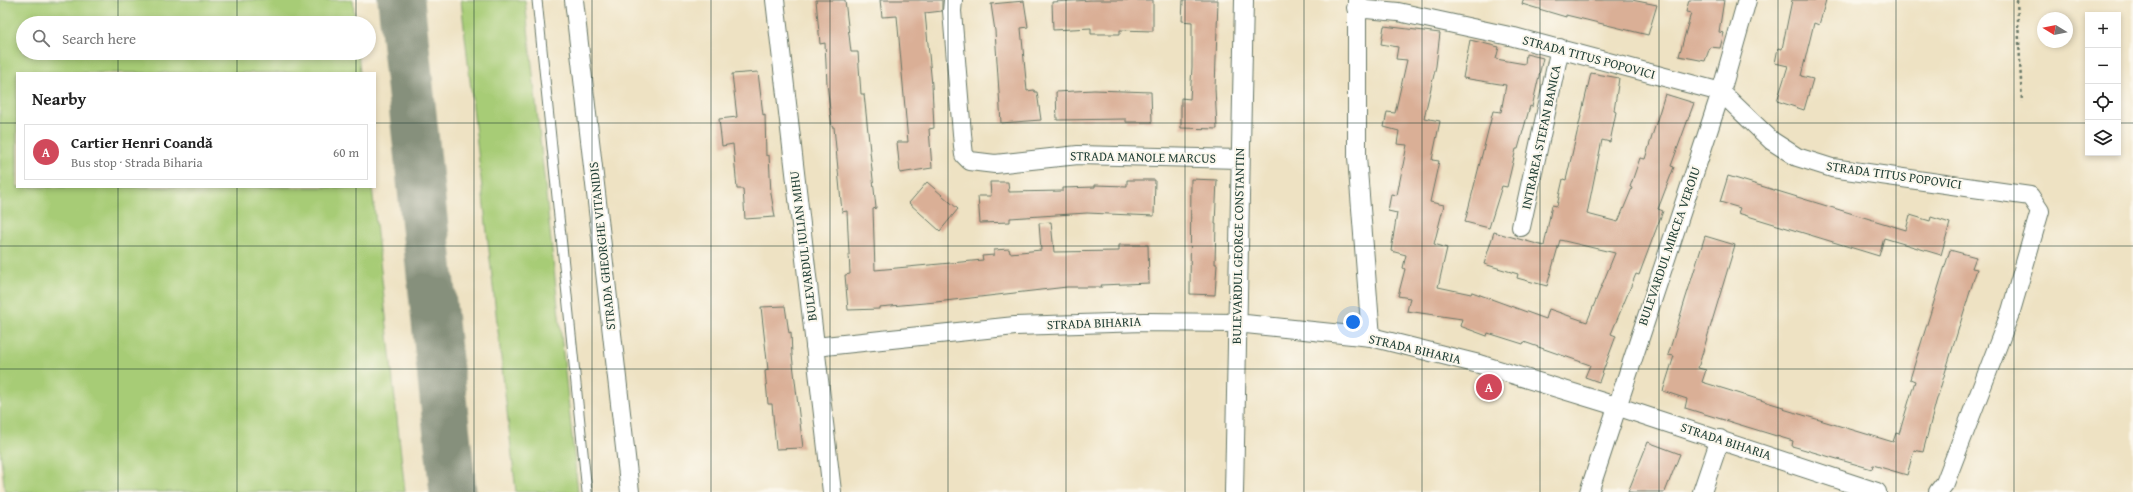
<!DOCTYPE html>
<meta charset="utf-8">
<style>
:root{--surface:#fff;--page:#f2f2f2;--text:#222;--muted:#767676;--line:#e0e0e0;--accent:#d1495b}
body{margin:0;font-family:"Gentium Book Plus",serif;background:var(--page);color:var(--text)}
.controls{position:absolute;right:12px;top:12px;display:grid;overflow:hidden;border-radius:0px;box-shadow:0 2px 6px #0003}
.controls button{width:36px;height:36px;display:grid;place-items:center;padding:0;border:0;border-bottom:1px solid var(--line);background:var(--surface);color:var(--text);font:20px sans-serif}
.compass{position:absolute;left:2037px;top:12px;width:36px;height:36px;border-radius:50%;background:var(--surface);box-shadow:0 2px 6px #0003;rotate:280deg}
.you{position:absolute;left:1353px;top:322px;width:14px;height:14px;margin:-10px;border:3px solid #fff;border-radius:50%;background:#1a73e8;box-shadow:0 0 0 6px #1a73e833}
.badge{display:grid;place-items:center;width:26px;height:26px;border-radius:50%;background:var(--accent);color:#fff;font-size:13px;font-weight:700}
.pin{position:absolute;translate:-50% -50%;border:2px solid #fff;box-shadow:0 1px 4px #0006}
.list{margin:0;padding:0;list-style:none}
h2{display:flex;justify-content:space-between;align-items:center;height:52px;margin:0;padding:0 16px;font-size:17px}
h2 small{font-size:13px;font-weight:400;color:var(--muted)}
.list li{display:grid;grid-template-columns:26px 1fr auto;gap:12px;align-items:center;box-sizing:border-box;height:56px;margin:0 8px 8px;padding:0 8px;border:1px solid var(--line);border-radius:0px}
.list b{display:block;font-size:15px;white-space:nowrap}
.list p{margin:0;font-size:13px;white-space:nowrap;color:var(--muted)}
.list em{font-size:13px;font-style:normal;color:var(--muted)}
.icon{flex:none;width:22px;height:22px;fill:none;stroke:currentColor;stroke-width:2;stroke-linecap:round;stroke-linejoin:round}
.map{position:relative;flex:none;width:2133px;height:492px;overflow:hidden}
.search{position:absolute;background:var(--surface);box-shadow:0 2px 6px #0003;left:16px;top:16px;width:360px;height:44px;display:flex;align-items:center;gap:10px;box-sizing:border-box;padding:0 14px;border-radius:22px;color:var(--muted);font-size:15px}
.panel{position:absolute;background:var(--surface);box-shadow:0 2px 6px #0003;left:16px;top:72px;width:360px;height:116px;border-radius:0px}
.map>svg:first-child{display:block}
.green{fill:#a7cc76;stroke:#638455}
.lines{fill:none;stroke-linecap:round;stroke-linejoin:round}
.taxiway{stroke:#86907c;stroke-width:47}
.building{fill:#daaf96}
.lane-casing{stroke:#677766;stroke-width:11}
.street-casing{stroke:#677766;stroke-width:20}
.path{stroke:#677766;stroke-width:2.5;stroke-dasharray:3 3;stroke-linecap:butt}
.lane{stroke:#fff;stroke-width:9}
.street{stroke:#fff;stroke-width:18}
.grid{fill:none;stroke:#1f3d34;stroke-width:1;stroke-opacity:0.55}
.labels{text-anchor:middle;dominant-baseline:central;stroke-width:4;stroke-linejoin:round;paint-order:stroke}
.street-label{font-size:13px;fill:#1f3d34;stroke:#fbf7ec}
</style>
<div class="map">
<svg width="2133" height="492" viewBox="0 0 2133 492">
<rect width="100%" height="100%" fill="#fbf7ec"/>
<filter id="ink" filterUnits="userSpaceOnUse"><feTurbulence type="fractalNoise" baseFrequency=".025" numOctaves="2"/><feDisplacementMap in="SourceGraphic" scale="8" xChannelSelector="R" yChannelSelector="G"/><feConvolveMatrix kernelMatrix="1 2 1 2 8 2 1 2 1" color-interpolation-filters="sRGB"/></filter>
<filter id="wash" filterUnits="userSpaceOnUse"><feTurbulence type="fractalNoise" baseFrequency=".012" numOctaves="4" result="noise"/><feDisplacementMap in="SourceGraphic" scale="16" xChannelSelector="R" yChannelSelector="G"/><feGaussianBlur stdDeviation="0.9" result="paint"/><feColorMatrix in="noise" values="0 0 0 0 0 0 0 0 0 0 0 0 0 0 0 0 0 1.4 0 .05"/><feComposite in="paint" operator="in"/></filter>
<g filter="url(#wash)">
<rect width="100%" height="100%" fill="#eee2c3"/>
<path class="green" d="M0,0H353L355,23H23V53H358L360,73H17V187H372L405,492H5L0,449Z
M461,0H525L578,492H516Z"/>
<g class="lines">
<path class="taxiway" d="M401,0L453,492"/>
</g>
<g id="blocks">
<path class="building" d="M816,0H845L851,52H858L861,94H864L876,208L873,209L875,270L983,260L982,256L994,255V250L1009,249L1010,253L1041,250L1039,223L1051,222L1054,252L1119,251V245H1148L1149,283L1101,285L1102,287H1067L936,302L879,307V309L848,310L845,275L850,274L847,211L842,212L834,127H832L827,84L825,43L820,44Z
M880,0H942V11L925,13L932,85L934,128L929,129L932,168L900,173L897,142H908L897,16L882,17Z
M1091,0H1153V31L1120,30V34H1091V28L1053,30L1052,2Z
M1183,0H1218L1215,88L1217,129L1181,128V98L1190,99L1192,67V22L1182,21Z
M1523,0H1632L1657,5L1648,35L1566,15V17L1522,4Z
M1689,0H1724L1719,32L1724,33L1720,48L1710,47L1705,61L1679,56L1691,13L1686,12Z
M1792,0H1826L1819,25L1814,23L1801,76L1813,79L1804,110L1777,101L1788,66L1775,63L1778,48L1782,49Z
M1024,1L1028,27L1021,28L1027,91L1034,90L1035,92H1037L1041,120L1001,123L995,31L991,4Z
M1384,26L1440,33L1436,66L1424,118L1440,121L1432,160L1439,161L1430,202L1444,205L1434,244L1447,248L1438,287L1471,294L1472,292L1546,319L1549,309L1587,322L1615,253L1560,240L1547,286L1517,278L1518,274L1484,264L1494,232L1544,246L1552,205L1557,206L1563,179L1566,180L1591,73L1619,78L1614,111L1616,112L1610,142L1602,140L1587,214L1618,222L1632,188L1630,187L1640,158L1645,159L1665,94L1694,103L1671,166L1674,167L1658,209L1663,211L1639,275L1636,274L1611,334L1616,336L1599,382L1585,377L1590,365L1524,342L1523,344L1488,333L1487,336L1460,326L1462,319L1407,311L1410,298L1398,296L1405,269L1403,268L1406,255L1391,251L1397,213L1388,211L1391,194L1397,195L1407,145L1397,144L1399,131L1384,127L1387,112L1395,113L1407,60L1396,59L1398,47L1381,44Z
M1470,40L1499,47L1496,59L1525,64L1526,54L1543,58L1532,107L1530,106L1518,149H1516L1507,187L1502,186L1489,228L1465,222L1493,111L1501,112L1506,85L1463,78Z
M758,72L763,115L765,114L766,156L769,155L771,194L775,217L745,219L743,189H737L733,144L722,146L719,119L737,117L732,74Z
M1094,90L1151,92L1152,122H1126V119L1057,120L1056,92Z
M1728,176L1906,230L1910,215L1930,221L1931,217L1950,223L1941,255L1884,238L1879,256L1738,213L1740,208L1720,202Z
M1191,179L1217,180L1215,224H1216L1215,264H1217L1215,295L1190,294Z
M1127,180H1155L1154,216L1087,213L1010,218V222L980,223L978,196H991L990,182H1008L1009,192L1063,191V188L1095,187V185L1127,186Z
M927,182L958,209L940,231L909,203Z
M1705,236L1735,245L1698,368L1706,370L1702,382L1783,407V409L1893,442L1896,433L1899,434L1915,381L1910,379L1950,250L1976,257L1972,268L1977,269L1936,402L1923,452L1914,450L1907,475L1873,465L1872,469L1792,446L1793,441L1685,408L1687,399L1663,391L1674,356L1668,355Z
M785,306L789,333L791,332L792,355L803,448L776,449L772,404H768L765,371L768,370L761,307Z
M1648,442L1680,454L1665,492H1628Z"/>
</g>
</g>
<g filter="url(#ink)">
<use href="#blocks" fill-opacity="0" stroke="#677766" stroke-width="1"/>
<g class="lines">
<g class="lane-casing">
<path id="lane" d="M537,0L587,492"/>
</g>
<g class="street-casing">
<path id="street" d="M574,0L630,492
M775,0L832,492
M953,0L952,11L963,146L964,155L970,161L995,164L1078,155L1240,159
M1357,0V157L1371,337
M1356,8L1398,12L1514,37L1721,92L1772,141L1797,157L1832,168L2030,196L2040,211L2011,311L1945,483L1938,492
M1521,227L1560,48
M815,347L1015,326L1144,322L1236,323L1371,337L1479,364L1616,406L1877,492
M1234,492L1244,0
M1589,492L1721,92L1747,0
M1702,492L1720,439"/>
</g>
<path class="path" d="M2017,0L2022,102"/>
<use href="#lane" class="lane"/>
<use href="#street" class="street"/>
</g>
</g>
<path class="grid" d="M118,0V23M237,0V23M356,0V23M474,0V492M592,0V492M711,0V492M830,0V492M948,0V492M1066,0V492M1185,0V492M1304,0V492M1422,0V492M1540,0V492M1659,0V492M1778,0V492M1896,0V492M2014,0V492M118,53V73M237,53V73M356,53V73M0,123H17M375,123H2088M2118,123H2133M118,187V492M237,187V492M356,187V492M0,246H2133M0,369H2133"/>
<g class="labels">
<g class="street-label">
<text transform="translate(1589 57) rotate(15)">STRADA TITUS POPOVICI</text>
<text transform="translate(1541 137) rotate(-78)">INTRAREA STEFAN BANICA</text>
<text transform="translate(1143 157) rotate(1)">STRADA MANOLE MARCUS</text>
<text transform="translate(1894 175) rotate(8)">STRADA TITUS POPOVICI</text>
<text transform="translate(602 246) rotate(-96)">STRADA GHEORGHE VITANIDIS</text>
<text transform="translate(803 246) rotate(-97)">BULEVARDUL IULIAN MIHU</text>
<text transform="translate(1238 246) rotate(-89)">BULEVARDUL GEORGE CONSTANTIN</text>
<text transform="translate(1669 246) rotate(-71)">BULEVARDUL MIRCEA VEROIU</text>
<text transform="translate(1094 323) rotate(-2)">STRADA BIHARIA</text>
<text transform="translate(1415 349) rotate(13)">STRADA BIHARIA</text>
<text transform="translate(1726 441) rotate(18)">STRADA BIHARIA</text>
</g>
</g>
</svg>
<div class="controls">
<button>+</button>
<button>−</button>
<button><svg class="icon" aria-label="locate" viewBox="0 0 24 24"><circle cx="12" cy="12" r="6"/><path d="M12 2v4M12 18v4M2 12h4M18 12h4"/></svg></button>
<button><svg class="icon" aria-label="layers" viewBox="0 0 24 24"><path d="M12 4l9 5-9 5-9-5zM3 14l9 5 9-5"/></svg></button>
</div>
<svg class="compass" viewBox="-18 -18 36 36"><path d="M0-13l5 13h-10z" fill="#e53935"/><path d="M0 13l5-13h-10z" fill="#767676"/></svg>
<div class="you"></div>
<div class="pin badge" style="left:1489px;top:387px">A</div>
<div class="search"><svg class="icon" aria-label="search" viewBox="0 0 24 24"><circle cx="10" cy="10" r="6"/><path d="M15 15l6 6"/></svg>Search here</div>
<section class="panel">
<h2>Nearby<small></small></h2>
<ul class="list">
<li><span class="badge">A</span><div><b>Cartier Henri Coandă</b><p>Bus stop · Strada Biharia</p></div><em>60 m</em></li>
</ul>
</section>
</div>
